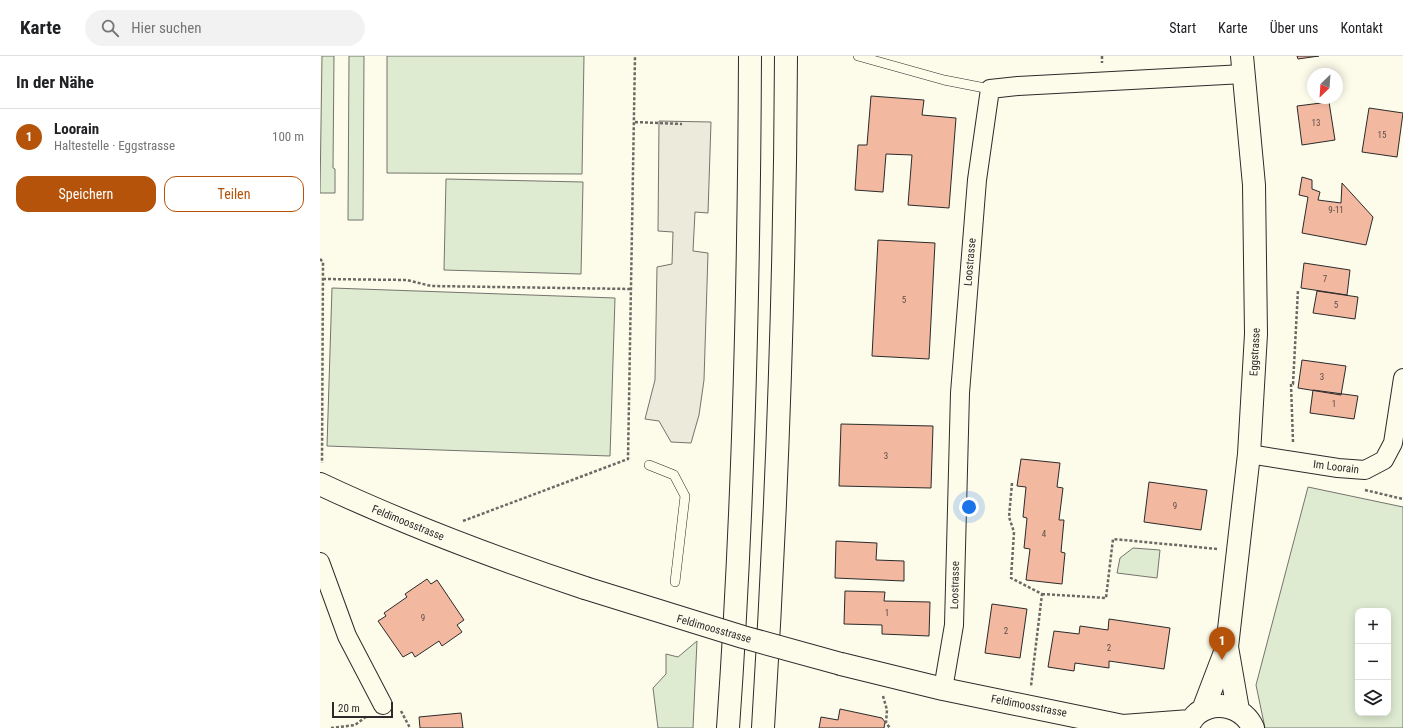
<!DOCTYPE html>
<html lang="de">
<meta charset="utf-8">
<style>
:root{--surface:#fff;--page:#f2f2f2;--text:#202124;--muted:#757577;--line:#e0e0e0;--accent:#b45309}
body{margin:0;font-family:"Roboto Condensed",sans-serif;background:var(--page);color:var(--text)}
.controls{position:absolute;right:12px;bottom:12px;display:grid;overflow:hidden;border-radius:8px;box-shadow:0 2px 10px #0003}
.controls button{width:36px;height:36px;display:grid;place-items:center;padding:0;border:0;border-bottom:1px solid var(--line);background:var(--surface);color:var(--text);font:20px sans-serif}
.compass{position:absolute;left:987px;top:12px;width:36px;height:36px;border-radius:50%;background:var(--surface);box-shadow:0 2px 10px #0003;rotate:205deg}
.scale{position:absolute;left:12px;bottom:10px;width:61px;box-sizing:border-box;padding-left:4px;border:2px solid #2b2b2b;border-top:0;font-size:11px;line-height:14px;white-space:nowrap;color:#2b2b2b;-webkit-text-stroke:3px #fdfbea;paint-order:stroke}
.you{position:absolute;left:649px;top:451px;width:14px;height:14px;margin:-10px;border:3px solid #fff;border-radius:50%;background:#1a73e8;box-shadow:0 0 0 6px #1a73e833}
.badge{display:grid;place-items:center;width:26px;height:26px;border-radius:50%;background:var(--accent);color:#fff;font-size:13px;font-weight:700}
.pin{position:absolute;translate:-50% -33px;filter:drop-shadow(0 1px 2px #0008)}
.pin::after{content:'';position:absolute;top:21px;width:14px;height:12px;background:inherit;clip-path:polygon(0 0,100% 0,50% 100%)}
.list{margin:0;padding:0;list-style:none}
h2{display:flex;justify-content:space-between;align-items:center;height:52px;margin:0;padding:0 16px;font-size:17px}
h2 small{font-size:13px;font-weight:400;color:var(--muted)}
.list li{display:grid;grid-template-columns:26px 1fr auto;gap:12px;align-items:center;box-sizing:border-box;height:56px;padding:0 16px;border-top:1px solid var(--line)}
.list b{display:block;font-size:15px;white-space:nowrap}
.list p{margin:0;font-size:13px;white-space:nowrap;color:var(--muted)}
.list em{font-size:13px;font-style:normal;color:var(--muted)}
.actions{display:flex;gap:8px;padding:12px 16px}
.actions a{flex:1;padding:9px 0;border:1px solid var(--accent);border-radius:12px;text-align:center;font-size:14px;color:var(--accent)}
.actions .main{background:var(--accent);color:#fff}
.icon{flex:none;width:22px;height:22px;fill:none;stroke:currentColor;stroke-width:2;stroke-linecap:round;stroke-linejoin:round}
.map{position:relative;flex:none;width:1083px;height:672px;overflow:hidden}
header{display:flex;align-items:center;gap:24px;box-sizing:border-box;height:56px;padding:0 20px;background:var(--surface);border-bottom:1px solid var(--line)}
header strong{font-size:19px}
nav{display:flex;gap:22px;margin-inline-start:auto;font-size:14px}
.search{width:280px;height:36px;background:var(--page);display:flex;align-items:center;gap:10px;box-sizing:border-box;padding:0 14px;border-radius:22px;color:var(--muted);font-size:15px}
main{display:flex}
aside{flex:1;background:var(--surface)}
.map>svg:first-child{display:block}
.green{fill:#deebd1;stroke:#74746e;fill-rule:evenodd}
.parking{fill:#eceadb;stroke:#74746e}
.building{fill:#f2b8a0;stroke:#2b2b2b}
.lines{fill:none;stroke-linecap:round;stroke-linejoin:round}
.lane-casing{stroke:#2b2b2b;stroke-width:10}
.street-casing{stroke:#2b2b2b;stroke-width:20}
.secondary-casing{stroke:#2b2b2b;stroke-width:24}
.highway-casing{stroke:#2b2b2b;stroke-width:24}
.path{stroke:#6a6964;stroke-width:2.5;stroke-dasharray:3 2;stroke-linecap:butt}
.lane{stroke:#fdfbea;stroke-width:9}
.street{stroke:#fdfbea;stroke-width:18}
.secondary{stroke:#fdfbea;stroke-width:22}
.highway{stroke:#fdfbea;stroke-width:22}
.secondary-bridge-casing{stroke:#2b2b2b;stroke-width:24;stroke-linecap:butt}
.secondary-bridge{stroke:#fdfbea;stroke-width:22}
.labels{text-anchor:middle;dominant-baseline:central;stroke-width:3;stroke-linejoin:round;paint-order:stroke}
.number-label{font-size:9px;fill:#5d4e48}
.street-label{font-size:11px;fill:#2b2b2b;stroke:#fdfbea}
</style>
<header>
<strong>Karte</strong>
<div class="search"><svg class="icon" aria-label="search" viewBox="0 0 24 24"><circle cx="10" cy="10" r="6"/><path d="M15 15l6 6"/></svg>Hier suchen</div>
<nav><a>Start</a><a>Karte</a><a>Über uns</a><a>Kontakt</a></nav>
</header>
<main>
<aside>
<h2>In der Nähe<small></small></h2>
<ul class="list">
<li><span class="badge">1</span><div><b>Loorain</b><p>Haltestelle · Eggstrasse</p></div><em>100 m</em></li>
</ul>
<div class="actions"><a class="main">Speichern</a><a>Teilen</a></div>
</aside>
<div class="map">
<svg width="1083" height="672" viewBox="0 0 1083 672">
<rect width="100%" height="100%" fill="#fdfbea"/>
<path class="green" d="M2,0H14L13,112L15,113V137H0Z
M29,0H44L43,164H28Z
M67,0H264L262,118L67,117Z
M126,123L263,126L261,218L124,214Z
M12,232L295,242L290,400L7,390Z
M988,431L1083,451V672H945L936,629ZM1038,555H1068V657H1038Z
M813,492L840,494L837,522L797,517L800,502Z
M377,585L373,672H338L333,632L346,618V598L358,601Z"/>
<path class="parking" d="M339,65L391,66L388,157L375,156L373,195L388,197L384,324L379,359L371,387L351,386L339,365L325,363L335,324L337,211L352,208L353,176L338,175Z"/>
<path class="building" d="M977,0H999L978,3Z
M551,40L604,44L602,59L636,62L629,152L588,149L592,99L566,98L563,136L535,134L538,89H547Z
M1009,46L1015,84L982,89L977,50Z
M1049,52L1083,57L1077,101L1042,96Z
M982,121L992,124V133L1000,136L998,144L1021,147L1022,127L1053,161L1046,189L982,177L988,141L979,139Z
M558,184L615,187L609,303L552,300Z
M984,207L1030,214L1027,239L981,232Z
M997,235L1038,241L1035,263L993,257Z
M982,304L1026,310L1021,339L978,332Z
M993,334L1038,340L1034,363L990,357Z
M521,368L613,370L611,432L519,430Z
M701,403L740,407L737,431L743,432L739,464H744L741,496L745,497L742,528L706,524L710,493L704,492L707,462L703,461L706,431L697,430Z
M829,426L887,434L881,474L824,466Z
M516,485L557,487L556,504L584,505V525L515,522Z
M107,523L111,528L117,524L144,564L137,569L142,576L122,590L119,585L95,601L92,596L83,601L58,565L66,560L64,557L87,541L85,538Z
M525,535L565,536L564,545L610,546L609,580L562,578V569L524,568Z
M672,548L707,553L700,602L665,597Z
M789,563L850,572L844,613L789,605V612L755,607L754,615L728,611L734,575L759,578L760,570L788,574Z
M520,653L562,662L565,666L564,672H499L501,661L518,664Z
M141,657L143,672H100L99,661Z"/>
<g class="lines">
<g class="lane-casing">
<path id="lane" d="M538,0L624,24L670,33
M329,409L354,419L365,440L355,526"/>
</g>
<g class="street-casing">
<path id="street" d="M929,398L1018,412L1045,414L1064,404L1073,387L1083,322
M0,506L27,580L63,649
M623,633L634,569L640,337L657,124L670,33L698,30L924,18"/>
</g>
<g class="secondary-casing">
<path id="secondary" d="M0,428C87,469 175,502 265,532
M907,591L918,654
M521,608L623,633L803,670L809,672
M883,654L907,591L929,398L936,278L934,129L922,0
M803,670L870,665
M867,672C870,666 873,661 878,657C897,643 924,651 933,672"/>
</g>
<g class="highway-casing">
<path id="highway" d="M408,672C424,448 429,224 430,0
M443,672C457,448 465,224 466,0"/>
</g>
<path class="path" d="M782,0V7
M315,66L362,68
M0,203L3,206L2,407
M3,223L87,224L111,230L312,233
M973,386L971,328H973L978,234
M692,427L689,461L694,476L691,522L722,538L711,630
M1045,434L1083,443
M143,465L308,403L315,0
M722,538L786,542L793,483L898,493
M563,640L567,654L566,667L570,672
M81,655L90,672
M11,672L35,669L47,660"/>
<use href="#lane" class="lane"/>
<use href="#street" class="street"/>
<use href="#secondary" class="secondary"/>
<use href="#highway" class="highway"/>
<g class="secondary-bridge-casing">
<path id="secondary-bridge" d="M265,532L423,581L521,608"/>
</g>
<use href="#secondary-bridge" class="secondary-bridge"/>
</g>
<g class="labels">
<g class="number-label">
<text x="996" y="67">13</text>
<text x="1062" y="79">15</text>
<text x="1016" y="154">9-11</text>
<text x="1005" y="223">7</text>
<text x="584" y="244">5</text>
<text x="1016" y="249">5</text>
<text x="1002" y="321">3</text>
<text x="1014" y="348">1</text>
<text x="566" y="400">3</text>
<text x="855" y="450">9</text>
<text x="724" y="478">4</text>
<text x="567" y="557">1</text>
<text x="103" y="562">9</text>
<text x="686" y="575">2</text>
<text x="789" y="592">2</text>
</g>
<g class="street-label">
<text transform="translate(650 206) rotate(-85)">Loostrasse</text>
<text transform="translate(935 296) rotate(-87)">Eggstrasse</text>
<text transform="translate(1016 411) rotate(7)">Im Loorain</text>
<text transform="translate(88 467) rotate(22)">Feldimoosstrasse</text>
<text transform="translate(635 529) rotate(-89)">Loostrasse</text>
<text transform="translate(394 573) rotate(16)">Feldimoosstrasse</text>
<text transform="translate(709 650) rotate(11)">Feldimoosstrasse</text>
</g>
</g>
</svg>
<div class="controls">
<button>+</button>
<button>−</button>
<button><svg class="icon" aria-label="layers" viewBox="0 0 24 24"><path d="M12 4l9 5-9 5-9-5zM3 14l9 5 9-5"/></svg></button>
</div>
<svg class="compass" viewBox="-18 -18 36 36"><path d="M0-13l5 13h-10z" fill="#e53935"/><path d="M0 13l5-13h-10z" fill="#757577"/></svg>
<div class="scale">20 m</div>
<div class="you"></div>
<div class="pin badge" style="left:902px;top:604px">1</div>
</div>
</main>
